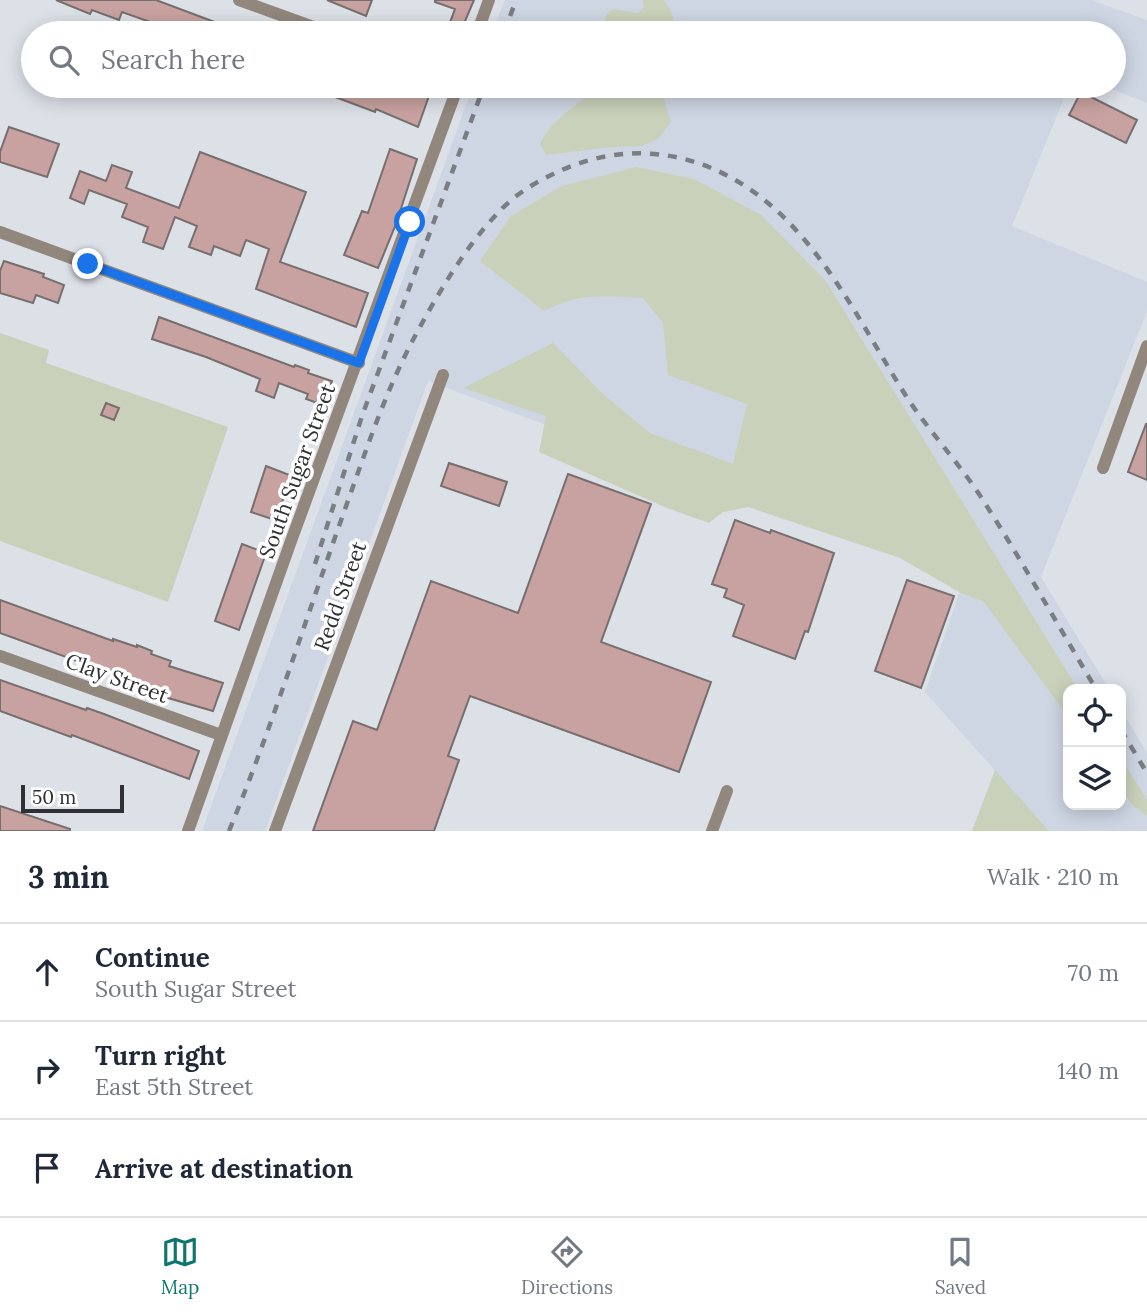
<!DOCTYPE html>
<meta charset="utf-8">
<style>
:root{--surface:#fff;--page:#f2f2f3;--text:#1f2937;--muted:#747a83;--line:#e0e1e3;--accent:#0f766e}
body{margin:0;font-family:Lora,serif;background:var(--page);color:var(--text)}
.controls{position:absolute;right:21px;bottom:21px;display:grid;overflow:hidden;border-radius:14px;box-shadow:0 4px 18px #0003}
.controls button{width:63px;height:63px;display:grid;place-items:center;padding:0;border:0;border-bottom:2px solid var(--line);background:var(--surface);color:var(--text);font:35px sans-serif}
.scale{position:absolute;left:21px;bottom:18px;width:103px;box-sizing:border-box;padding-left:7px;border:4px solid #2f3033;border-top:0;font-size:19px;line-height:24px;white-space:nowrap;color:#2f3033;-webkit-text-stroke:5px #fff;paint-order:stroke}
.stop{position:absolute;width:21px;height:21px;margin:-16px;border:5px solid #1a73e8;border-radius:50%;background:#fff}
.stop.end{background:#1a73e8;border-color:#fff;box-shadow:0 2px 7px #0008}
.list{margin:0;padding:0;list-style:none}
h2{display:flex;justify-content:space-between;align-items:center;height:91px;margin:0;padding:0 28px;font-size:30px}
h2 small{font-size:23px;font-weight:400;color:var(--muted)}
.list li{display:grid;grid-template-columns:46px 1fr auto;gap:21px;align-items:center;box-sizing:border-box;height:98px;padding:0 28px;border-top:2px solid var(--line)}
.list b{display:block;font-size:26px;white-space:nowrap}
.list p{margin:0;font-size:23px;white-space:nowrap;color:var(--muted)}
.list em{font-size:23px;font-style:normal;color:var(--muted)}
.icon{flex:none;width:38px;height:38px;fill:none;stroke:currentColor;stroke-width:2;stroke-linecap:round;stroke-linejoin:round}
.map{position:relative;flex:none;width:1147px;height:831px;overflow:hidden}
.search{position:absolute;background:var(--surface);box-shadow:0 4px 18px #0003;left:21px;right:21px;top:21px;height:77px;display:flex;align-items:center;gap:18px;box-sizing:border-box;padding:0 24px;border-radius:38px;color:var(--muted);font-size:26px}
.sheet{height:385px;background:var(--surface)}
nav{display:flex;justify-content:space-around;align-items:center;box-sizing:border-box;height:98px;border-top:2px solid var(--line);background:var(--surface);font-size:19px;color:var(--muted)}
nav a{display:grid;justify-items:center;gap:4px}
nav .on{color:var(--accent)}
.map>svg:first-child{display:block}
.built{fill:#ced6e3}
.green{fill:#c9d1ba}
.building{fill:#c8a2a0;stroke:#776e6e;stroke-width:2}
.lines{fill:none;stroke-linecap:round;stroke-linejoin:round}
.street{stroke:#92877d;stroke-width:12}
.rail{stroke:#7a7d81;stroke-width:4.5;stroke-dasharray:9 9;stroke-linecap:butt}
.route{stroke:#1a73e8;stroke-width:9}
.labels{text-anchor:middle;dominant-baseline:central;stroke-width:7;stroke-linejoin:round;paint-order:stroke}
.street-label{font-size:21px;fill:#2f3033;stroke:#fff}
</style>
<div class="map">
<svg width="1147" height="831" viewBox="0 0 1147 831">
<rect width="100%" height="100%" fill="#dce0e7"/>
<path class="built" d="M505,0H1091L1147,20V103L1104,86H1114V33H492Z
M473,86H1069L1012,226L1147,282V311L1041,577L1109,689H1068V805H1121V709L1147,753V831H1049L925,692L964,580L428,381L265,831H202Z"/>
<path class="green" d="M643,0H664L671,11L678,33H606C604,23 603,15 613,9L638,13L644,7Z
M606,86H646L663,97L671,122L659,138L642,146L612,147L546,155L540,144C550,121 584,97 606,86Z
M636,167L694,179L761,215L825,280L1078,689H1068V717L984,602L961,593L900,558L748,507L723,512L709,523L667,508L539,452L546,416L463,388L553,343L604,395L650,433L733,464L747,404L668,375L663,323L643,298C602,296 582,292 544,311L480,261L511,216L562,186Z
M0,333L49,350L46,363L228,427L168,602L0,541Z
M1121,758L1147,800V816C1120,798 1121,788 1121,758Z
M995,770L1049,831H972Z"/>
<path class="building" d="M56,0H156L244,33H156L159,25L122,12L119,20L92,10L90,14Z
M327,0H372L366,16Z
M435,0H474L460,33H446L455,9L435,2Z
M306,86H410L430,93L418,127L376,109L375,112Z
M1081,92L1137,120L1126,143L1069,115Z
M9,127L59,144L47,177L0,162V152Z
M390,149L417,159L396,224L378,268L344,255L362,211L368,213Z
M200,152L306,192L280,262L368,293L356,327L256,289L269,249L246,240L240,256L214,246L211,255L189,247L197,226L175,217L163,249L143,242L148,227L122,217L127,204L89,190L84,204L70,198L80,171L106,181L112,165L132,172L126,188L179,208Z
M4,261L44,274L43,277L64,285L58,303L36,295L33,303L0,293V271Z
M159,317L294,367L295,365L309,370L308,373L332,381L323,405L306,399L308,394L279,383L274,398L256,391L260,379L206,357L152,339Z
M106,403L119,408L114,420L101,415Z
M1146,424H1147V480L1128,472Z
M449,463L507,482L499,506L441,486Z
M266,466L292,476L275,520L251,512Z
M568,474L651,504L601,642L711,682L679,772L470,696L448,756L459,760L434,831H313L353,721L377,730L431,581L518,613Z
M735,520L770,533L771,530L834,553L808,632L805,631L795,659L733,636L744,605L724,597L727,589L712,584Z
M242,544L266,553L239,630L215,621Z
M907,580L954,596L921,688L875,671Z
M0,600L113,641V639L137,647V645L152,651L151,654L171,661L169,666L223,683L213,711L168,698L170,693L126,676L100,666L99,669L0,633Z
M0,680L86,710L87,708L104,714L199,751L189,779L72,735L71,737L0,711Z
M0,806L70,829V831H0Z"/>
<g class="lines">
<path class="street" d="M239,0L330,33
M477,33L489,0
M0,232L359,363
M1103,468L1147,346
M0,656L221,735
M188,831L291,541L458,86
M275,831L443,375
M712,831L727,791"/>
<path class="rail" d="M504,33L516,0
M315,564L362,416L484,86
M1121,730L1147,773
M229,831C274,722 309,609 349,498C368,444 387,389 414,338C436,297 465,247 497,214C511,198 529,186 547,177C637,130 729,156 795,229C841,279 872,343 908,399C930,432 957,461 979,494C1020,557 1057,624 1096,689"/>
</g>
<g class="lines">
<path class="route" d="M88,264L359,363L410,222"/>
</g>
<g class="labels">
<g class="street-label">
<text transform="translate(297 471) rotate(-70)">South Sugar Street</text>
<text transform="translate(340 596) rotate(-70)">Redd Street</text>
<text transform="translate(117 678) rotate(20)">Clay Street</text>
</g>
</g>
</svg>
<div class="controls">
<button><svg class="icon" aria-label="locate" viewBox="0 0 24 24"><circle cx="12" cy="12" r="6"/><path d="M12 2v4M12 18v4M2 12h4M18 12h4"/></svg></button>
<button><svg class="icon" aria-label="layers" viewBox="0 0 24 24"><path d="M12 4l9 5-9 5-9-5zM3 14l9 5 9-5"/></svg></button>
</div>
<div class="scale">50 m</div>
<div class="stop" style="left:410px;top:222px"></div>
<div class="stop end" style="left:88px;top:264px"></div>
<div class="search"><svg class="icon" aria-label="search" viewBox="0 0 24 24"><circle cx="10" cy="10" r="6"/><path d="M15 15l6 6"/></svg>Search here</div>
</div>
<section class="sheet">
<h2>3 min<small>Walk · 210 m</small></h2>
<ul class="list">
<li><svg class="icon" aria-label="ahead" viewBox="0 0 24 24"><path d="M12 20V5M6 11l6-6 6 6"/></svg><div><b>Continue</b><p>South Sugar Street</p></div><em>70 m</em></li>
<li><svg class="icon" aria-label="right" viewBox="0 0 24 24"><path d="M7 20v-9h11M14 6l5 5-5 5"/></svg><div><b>Turn right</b><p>East 5th Street</p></div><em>140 m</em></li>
<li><svg class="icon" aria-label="arrive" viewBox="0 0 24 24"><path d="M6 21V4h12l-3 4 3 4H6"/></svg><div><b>Arrive at destination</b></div></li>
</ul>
</section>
<nav>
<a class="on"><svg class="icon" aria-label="map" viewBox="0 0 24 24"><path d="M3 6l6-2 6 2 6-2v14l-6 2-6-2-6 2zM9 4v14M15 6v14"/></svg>Map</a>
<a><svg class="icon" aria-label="directions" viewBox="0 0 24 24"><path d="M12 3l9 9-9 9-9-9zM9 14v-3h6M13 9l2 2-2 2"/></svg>Directions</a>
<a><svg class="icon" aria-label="saved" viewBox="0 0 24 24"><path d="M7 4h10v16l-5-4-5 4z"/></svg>Saved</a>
</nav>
